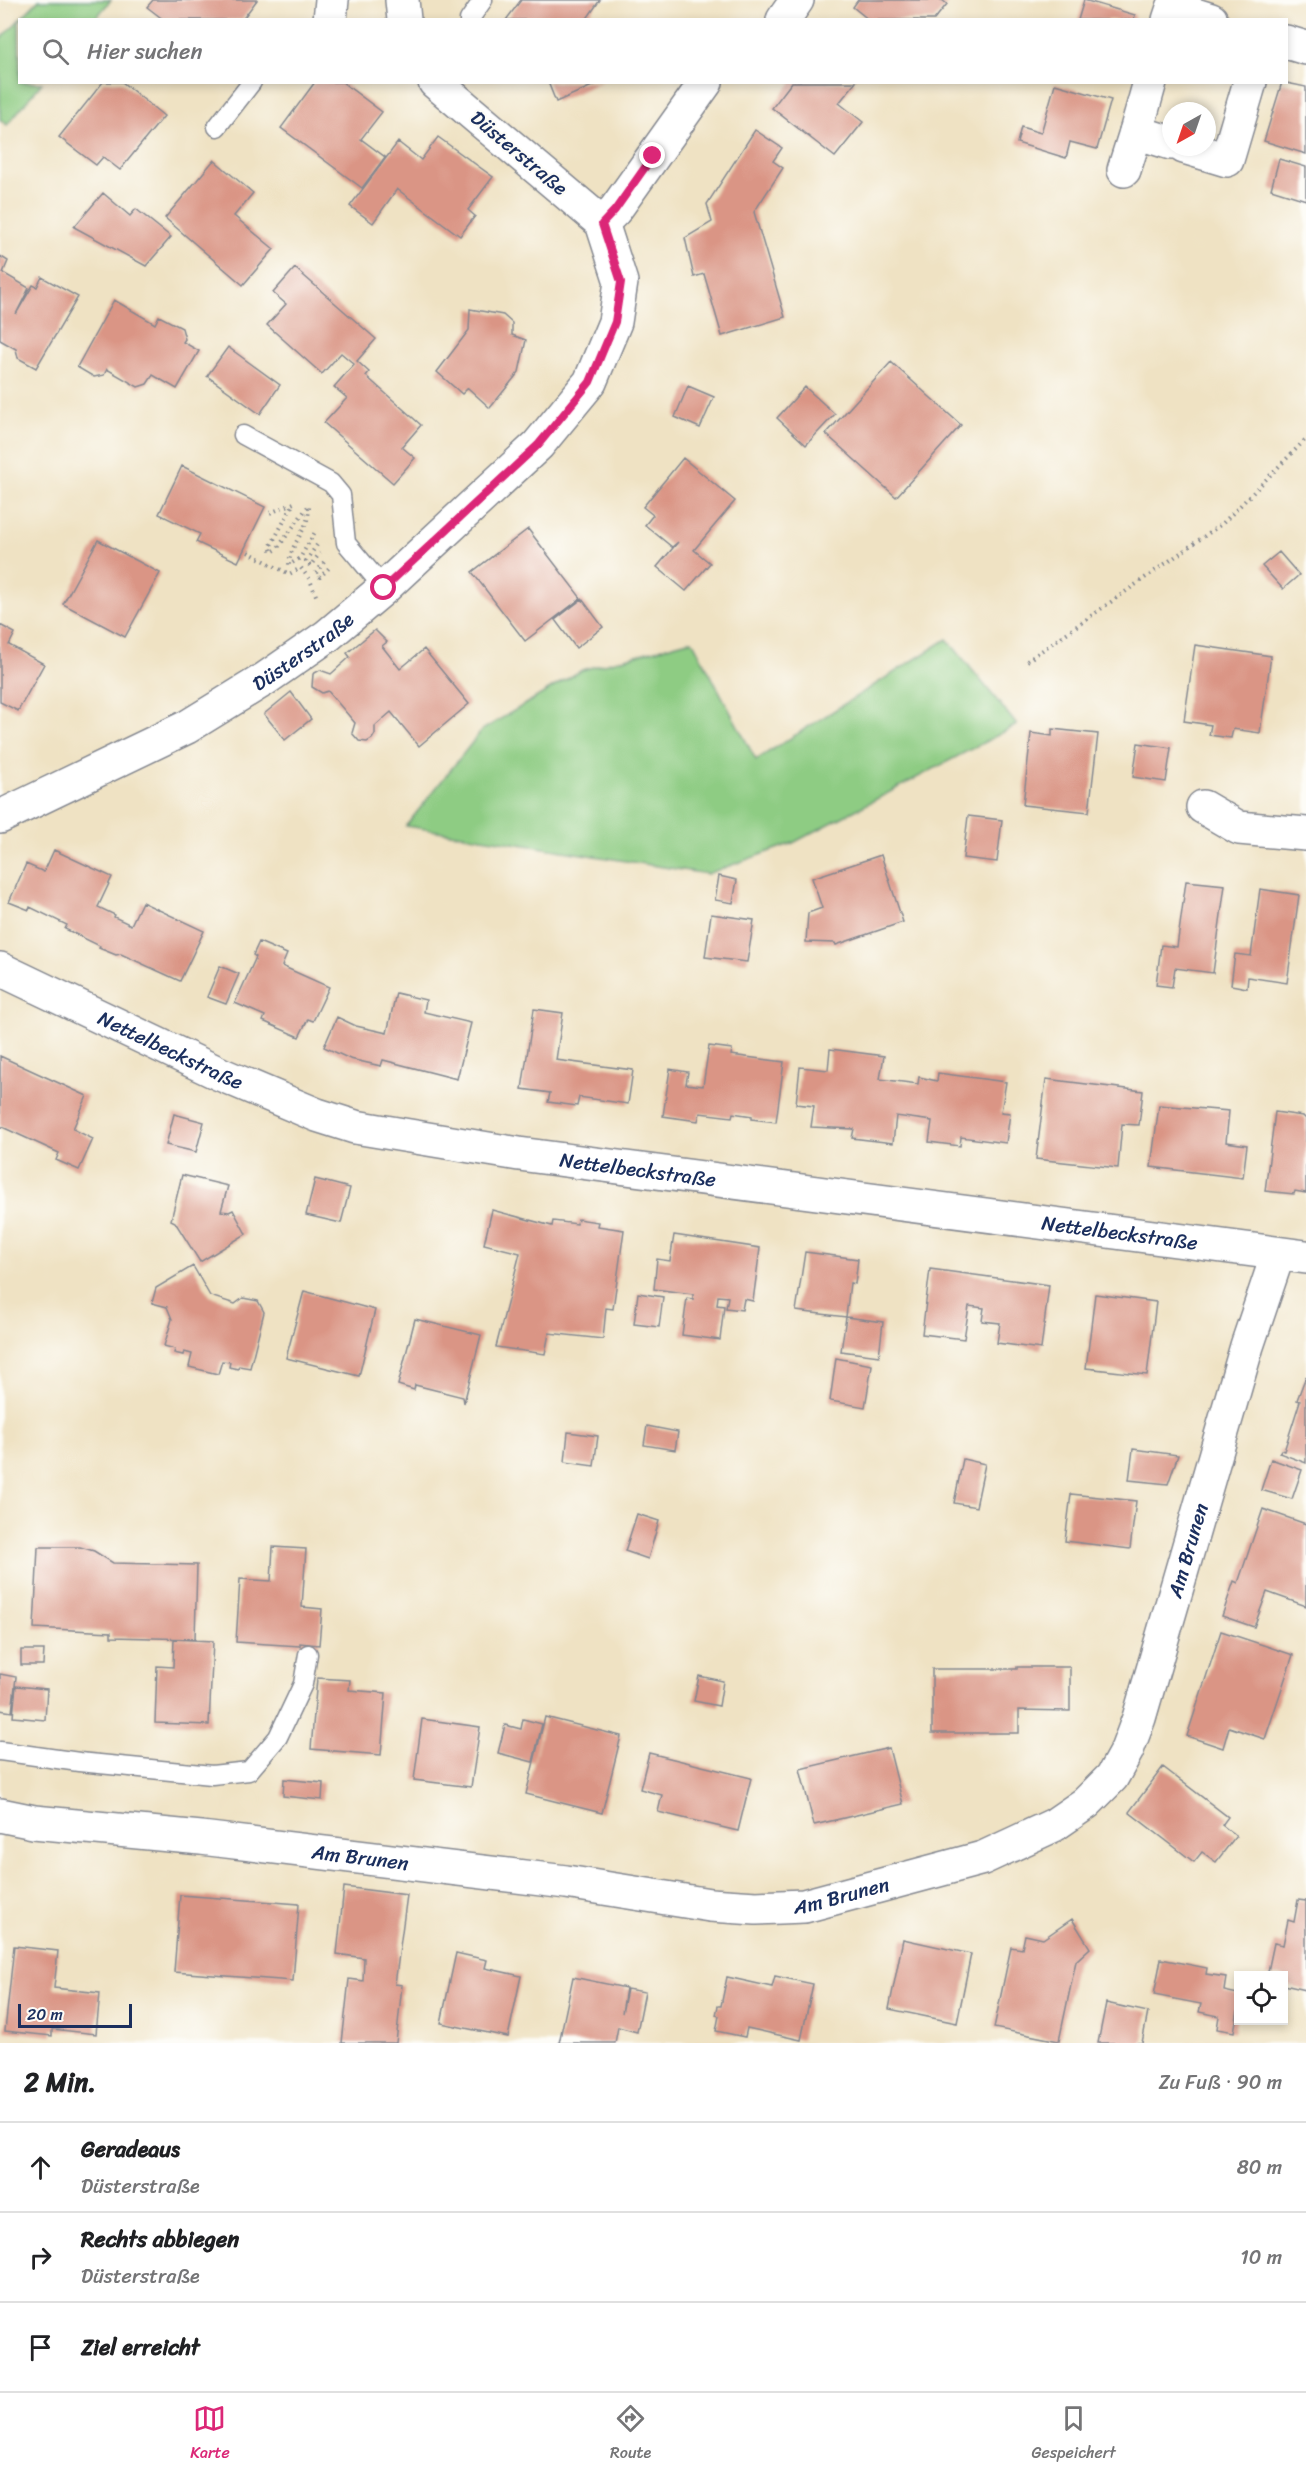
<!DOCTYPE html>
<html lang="de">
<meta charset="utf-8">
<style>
:root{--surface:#fff;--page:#f6f6f6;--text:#202124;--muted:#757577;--line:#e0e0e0;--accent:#db2777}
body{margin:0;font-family:Sriracha,sans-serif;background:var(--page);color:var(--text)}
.controls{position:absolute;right:18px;bottom:18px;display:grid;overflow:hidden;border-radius:0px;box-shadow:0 3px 9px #0003}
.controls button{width:54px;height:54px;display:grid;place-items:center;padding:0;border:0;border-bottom:2px solid var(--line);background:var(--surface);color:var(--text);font:30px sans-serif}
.compass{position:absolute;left:1162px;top:102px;width:54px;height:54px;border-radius:50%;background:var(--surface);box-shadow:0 3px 9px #0003;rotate:220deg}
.scale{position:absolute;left:18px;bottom:15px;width:114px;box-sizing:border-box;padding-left:6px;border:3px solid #1b2f5e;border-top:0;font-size:16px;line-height:21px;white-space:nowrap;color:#1b2f5e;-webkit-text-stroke:4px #fdfcf7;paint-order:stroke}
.stop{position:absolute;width:18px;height:18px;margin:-14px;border:4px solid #db2777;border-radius:50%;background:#fff}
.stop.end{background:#db2777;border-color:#fff;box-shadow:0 2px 6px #0008}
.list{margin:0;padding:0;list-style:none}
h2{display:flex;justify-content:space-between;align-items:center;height:78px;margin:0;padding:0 24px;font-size:26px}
h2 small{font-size:20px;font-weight:400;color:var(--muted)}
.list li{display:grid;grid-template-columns:39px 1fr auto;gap:18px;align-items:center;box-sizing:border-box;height:90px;padding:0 24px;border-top:2px solid var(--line)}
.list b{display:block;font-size:22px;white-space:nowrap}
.list p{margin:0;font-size:20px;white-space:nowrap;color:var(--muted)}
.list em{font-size:20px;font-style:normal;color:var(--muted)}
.icon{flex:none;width:33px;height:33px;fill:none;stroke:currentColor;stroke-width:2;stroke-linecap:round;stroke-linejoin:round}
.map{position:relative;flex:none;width:1306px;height:2043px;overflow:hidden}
.search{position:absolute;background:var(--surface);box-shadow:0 3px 9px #0003;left:18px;right:18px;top:18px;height:66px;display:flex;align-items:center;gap:15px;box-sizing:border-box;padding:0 21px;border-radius:0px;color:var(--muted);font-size:22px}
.sheet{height:348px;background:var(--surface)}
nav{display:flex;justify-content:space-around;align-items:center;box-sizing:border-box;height:84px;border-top:2px solid var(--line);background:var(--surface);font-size:16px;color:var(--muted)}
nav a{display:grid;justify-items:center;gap:3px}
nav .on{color:var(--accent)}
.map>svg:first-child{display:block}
.green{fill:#8ecc83;stroke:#547e70;stroke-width:1.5}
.building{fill:#da9585}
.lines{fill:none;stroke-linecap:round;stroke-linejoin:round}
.lane-casing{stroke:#858890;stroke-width:21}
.street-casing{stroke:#858890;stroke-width:36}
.path{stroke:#858890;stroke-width:4;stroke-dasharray:1.5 4.5;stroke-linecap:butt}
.lane{stroke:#fff;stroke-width:18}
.street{stroke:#fff;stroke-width:33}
.route{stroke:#db2777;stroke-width:8}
.labels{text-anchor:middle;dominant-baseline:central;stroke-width:4.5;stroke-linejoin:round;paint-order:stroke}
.street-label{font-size:20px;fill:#1b2f5e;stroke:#fdfcf7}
</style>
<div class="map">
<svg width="1306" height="2043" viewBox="0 0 1306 2043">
<rect width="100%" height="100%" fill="#fdfcf7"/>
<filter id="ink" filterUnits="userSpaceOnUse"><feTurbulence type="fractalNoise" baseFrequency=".0167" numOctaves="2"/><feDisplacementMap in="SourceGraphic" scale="12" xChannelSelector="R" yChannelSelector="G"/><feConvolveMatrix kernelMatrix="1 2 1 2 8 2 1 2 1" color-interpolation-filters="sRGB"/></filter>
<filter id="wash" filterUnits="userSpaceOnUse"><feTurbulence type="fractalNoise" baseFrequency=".008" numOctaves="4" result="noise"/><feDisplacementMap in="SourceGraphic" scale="24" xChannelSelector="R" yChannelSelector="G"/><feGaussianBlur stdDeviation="1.35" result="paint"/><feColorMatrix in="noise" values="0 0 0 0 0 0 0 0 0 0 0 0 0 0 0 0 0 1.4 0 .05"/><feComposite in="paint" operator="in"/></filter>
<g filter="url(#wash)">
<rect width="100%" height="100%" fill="#efe2c3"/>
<path class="green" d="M39,0H111L95,19H20Z
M19,20L20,82L42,83L7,125L0,120V40Z
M947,639L1017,725L793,843L707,874L406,826L482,730L582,670L692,640L756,760Z"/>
<g id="blocks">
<path class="building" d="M153,0H257L242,20H164L147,7Z
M521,0H600L586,20H506Z
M858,0H942L947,4L934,20H869L853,7Z
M1084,0L1135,15L1134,20H1078Z
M103,82H122L164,116L120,170L103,157L96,165L59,137Z
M315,82H342L382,112L361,139L385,157L362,188L281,128Z
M548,82H601L556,102Z
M792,82H856L839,103L863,122L835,157L772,108Z
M1282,82L1306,87V154L1264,141Z
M1055,84L1111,100L1097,149L1070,142L1066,158L1017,143L1021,127L1041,133Z
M755,130L782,148L773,161L783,168L754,212L785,317L722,336L704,274L694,277L685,238L712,222L707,204Z
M438,137L493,177L468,210L475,216L460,236L397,189L373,223L350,206L398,142L421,160Z
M1279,159L1306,167V200L1271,189Z
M214,160L253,193L234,216L274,249L243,285L165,218Z
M103,193L130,216L136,209L171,237L146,266L74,227Z
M0,256L8,261L3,273L29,288L16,314L33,285L37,287L42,277L78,297L36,368L18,358L16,349L0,340Z
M295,268L376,339L357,361L369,372L366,376L421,425L402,447L415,458L393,483L324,423L347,398L334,387L354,364L341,353L322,374L267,325L286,304L273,293Z
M114,300L155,324L159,316L182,328L185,339L183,342L199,351L177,389L153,375L147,384L138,387L107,369L104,375L94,377L77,367Z
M470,309L503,315L512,323V335L526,340L519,372L490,408L468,388L462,394L437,372L469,330Z
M228,347L280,385L260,414L207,376Z
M891,362L961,425L896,497L826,434Z
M688,386L714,397L700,428L675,417Z
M805,387L835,414L806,445L777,418Z
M683,458L735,501L694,550L710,563L686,591L657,567L678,542L672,547L645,525L653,515L643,507Z
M182,466L265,507L238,562L196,542L200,534L159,514Z
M528,529L581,598L525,641L472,572Z
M98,540L160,573L125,637L63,604Z
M1279,552L1299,575L1283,589L1262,566Z
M582,599L603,627L576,648L555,620Z
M0,625L15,633L9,645L44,664L18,711L0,702Z
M375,630L387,642L382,646L400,669L424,649L469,704L419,746L391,712L375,726V734L372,739L367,742L359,741L352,733L355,723L328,691L322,693L312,687L313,674L320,670L331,674L350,657L347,653Z
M1195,645L1271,656L1260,733L1233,729L1231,738L1209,735L1211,725L1184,721Z
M291,692L311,719L285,740L264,714Z
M1052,729L1098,734L1089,812L1023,805L1031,733L1052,736Z
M1138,743L1171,748L1166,782L1133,777Z
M968,816L1002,820L997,862L963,858Z
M54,850L112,877L98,907L115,915L114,917L131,925L142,902L204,931L180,981L121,954L116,955L99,948L100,946L65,929L67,925L30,907L29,910L9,902L26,864L44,872Z
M881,855L903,922L836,945L835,943L806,942L808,913L822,908L812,878Z
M719,876L737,880L733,903L715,900Z
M1186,881L1225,885L1213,973L1175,968L1172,987L1156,985L1161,945L1177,947Z
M1260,889L1299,895L1287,983L1248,977L1247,988L1231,985L1235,954L1251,956Z
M711,914L754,920L747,962L705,957Z
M259,942L287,954L282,966L329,987L313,1021L308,1019L299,1037L263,1021L265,1016L235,1003L256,957L253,955Z
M220,966L239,974L226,1004L207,997Z
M396,993L426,1000L424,1012L471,1023L457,1079L383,1060L381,1066L350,1059L324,1047L337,1017L356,1026L387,1033Z
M534,1009L563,1013L556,1060L633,1070L628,1104L579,1097L577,1106L548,1102L550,1093L522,1089Z
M709,1046L732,1049L731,1055L784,1062L776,1122L752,1119V1116L733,1113L732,1117L700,1113L698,1121L663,1116L670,1069L688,1072L686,1084L703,1086Z
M830,1049L884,1056L880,1079L918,1084L919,1077L937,1081L938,1073L1006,1082L1001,1112L1010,1113L1006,1143L961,1137L960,1146L929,1142L932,1121L896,1116L893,1143L852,1138L854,1129L811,1127L814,1106L796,1104L800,1067L828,1070Z
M0,1056L87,1096L73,1129L93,1139L79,1170L56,1160L59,1153L0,1126Z
M1046,1079L1143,1091L1139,1125L1122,1124L1118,1168L1036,1159Z
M1159,1105L1229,1111L1226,1142L1247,1145L1243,1178L1151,1167Z
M1275,1112L1303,1116L1306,1119V1193L1295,1191L1294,1194L1265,1191Z
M174,1114L204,1122L196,1152L166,1145Z
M182,1175L228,1186L221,1211L229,1212L233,1210L246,1234L200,1262L175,1222L171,1220Z
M315,1179L350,1188L341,1223L306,1215Z
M492,1210L552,1226L553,1221L577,1224L578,1219L598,1222L597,1226L624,1230L613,1309L606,1308L603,1339L549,1333L545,1354L496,1347L520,1253L484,1244Z
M674,1235L760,1248L753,1301L744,1299L742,1310L726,1308L728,1297L718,1296L717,1305L724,1306L720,1340L682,1335L687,1298L693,1299V1294L654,1289L657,1259L670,1261Z
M805,1252L858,1259L855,1284L850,1283L846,1317L796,1311Z
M193,1266L210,1296L235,1304L243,1298L258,1301L264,1312L250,1368L239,1366L238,1369L229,1367L230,1362L222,1361L218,1374L189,1367L192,1354L184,1352L183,1355L174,1353L175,1349L164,1346L172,1319L167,1307L152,1303L156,1288Z
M930,1269L1049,1285L1041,1349L997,1343L1000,1323L982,1321L984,1308L969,1306L964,1339L922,1334Z
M304,1291L375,1310L359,1376L286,1358Z
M638,1293L663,1297L659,1327L634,1324Z
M1095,1294L1156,1302L1147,1375L1086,1368Z
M846,1317L883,1322L879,1356L841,1351Z
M415,1319L481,1335L464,1403L463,1397L415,1385L414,1390L398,1385Z
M836,1358L872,1365L865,1407L830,1401Z
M1306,1376V1463L1279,1453L1281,1450L1284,1451L1300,1401L1297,1400Z
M647,1426L678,1432L675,1450L644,1445Z
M568,1432L598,1436L594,1466L565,1462Z
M1133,1449L1178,1455L1168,1484L1129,1480Z
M963,1459L985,1464L976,1507L954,1503Z
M1271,1459L1302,1470L1292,1499L1261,1490Z
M1071,1494L1136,1501L1130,1549L1065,1541Z
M1263,1509L1306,1524V1606L1267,1592L1254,1627L1222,1616L1234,1581L1238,1583Z
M637,1514L659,1521L648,1559L625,1551Z
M38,1547H80L94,1551L113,1563L197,1565L195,1639L111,1637V1632L34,1628Z
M273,1547L306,1549L302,1607L322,1609L319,1645L300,1643V1646L236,1642L240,1579L271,1581Z
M1221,1631L1293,1655L1265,1739L1229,1727L1223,1748L1187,1736Z
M174,1639L213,1641L209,1725L155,1723L157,1666L173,1667Z
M21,1650H44L43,1665H21Z
M1017,1667H1070V1711L1019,1710V1733H932V1669H1017Z
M0,1674L16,1677L12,1712L0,1710Z
M699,1676L723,1681L719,1706L694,1701Z
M317,1678L350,1680L349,1690L386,1693L381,1755L311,1749Z
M16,1686L47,1689L45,1720L13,1717Z
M545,1717L621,1736L602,1813L526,1794Z
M422,1719L480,1727L471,1787L414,1780Z
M523,1719L542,1724L533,1762L498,1753L505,1725L521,1729Z
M889,1748L903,1804L814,1825L800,1769Z
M649,1753L751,1778L738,1831L658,1812L662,1795L640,1789Z
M1163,1767L1228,1817L1222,1825L1236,1836L1216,1862L1202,1852L1194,1862L1129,1812Z
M284,1779L323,1783L322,1800L283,1796Z
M344,1887L407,1895L395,1984L402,1985L396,2043H342L349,1979L363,1981L364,1958L337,1954Z
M180,1895L299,1904L293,1981L174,1972Z
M1298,1900L1306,1901V1990L1284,1985V1976H1267L1274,1943L1283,1945L1288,1920L1294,1922Z
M1072,1919L1090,1948L1076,1961L1059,2041L994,2028L1011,1947L1022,1949L1025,1935L1043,1939Z
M903,1939L971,1954L957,2023L889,2009Z
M14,1946L58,1951L54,1988L100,1993L96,2034L52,2029V2036L5,2031Z
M456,1953L487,1960L485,1968L521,1976L508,2037L441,2023Z
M1161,1959L1207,1968L1206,1974L1226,1977L1224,1991L1238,1994V2010L1234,2032L1217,2029L1219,2016L1199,2012L1201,2004L1154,1995Z
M775,1976L813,1984L801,2040L747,2028L745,2037L716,2031L719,2016L716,2015L718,2006H721L727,1977L772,1987Z
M573,1977L626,1988L622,2013L627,1989L645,1992L637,2032L618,2027L615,2043H559Z
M1106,2003L1148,2012L1142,2043H1098Z"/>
</g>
</g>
<g filter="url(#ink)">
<use href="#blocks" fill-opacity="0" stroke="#858890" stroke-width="1.5"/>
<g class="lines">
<g class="lane-casing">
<path id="lane" d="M469,20L483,0
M217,127L252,82
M243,435L331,483L341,495L346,543L384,588
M0,1751L79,1762L212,1775L249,1771L278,1737L303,1684L308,1654"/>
</g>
<g class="street-casing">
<g id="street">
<path d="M402,0L404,20"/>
<path d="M330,20L332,0"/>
<path d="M783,20L797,0"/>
<path d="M1169,20L1173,8L1211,20"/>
<path d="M1286,42L1306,48"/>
<path d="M1150,82L1136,132L1171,143"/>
<path d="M1184,147L1227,160L1250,82"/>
<path d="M1124,170L1136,132"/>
<path d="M602,223L615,210L706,82"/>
<path d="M1203,807L1239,828L1306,834"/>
<path id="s1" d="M0,817L187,727L265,679L327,636L384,588L538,445L590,382L615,322L621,282L602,223L435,82"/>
<path id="s2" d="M0,969L220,1074L317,1115L355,1127L519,1154L1306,1257"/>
<path id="s3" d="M0,1815L34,1822L201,1838L566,1882L710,1905L756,1908L804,1906L983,1858L1054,1825L1086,1803L1112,1777L1127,1750L1139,1718L1247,1346L1278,1254"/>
</g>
</g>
<path class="path" d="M270,513L294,503L270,547L272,552L277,549L309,505C310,531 290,541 289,565L300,558L315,532
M317,545L306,561L310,566L320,553
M248,552L289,574L301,568L310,580L317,598
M324,562L316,573L320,577L331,566
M1027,661L1223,523L1306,439"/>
<use href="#lane" class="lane"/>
<use href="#street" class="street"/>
</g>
</g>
<g class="lines" filter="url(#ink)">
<path class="route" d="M384,588L538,445L590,382L615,322L621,282L602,224L615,210L653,156"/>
</g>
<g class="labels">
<g class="street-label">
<text transform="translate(519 153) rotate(40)">Düsterstraße</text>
<text stroke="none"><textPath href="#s1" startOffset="346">Düsterstraße</textPath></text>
<text stroke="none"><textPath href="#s2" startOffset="189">Nettelbeckstraße</textPath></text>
<text stroke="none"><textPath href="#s2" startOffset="675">Nettelbeckstraße</textPath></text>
<text stroke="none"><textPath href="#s2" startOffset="1161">Nettelbeckstraße</textPath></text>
<text stroke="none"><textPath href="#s3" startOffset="1389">Am Brunen</textPath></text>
<text stroke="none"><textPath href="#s3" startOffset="363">Am Brunen</textPath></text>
<text stroke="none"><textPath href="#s3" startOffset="849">Am Brunen</textPath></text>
</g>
</g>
</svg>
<div class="controls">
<button><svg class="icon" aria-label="locate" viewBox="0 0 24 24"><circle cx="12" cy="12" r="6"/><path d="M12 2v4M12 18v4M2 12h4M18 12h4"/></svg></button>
</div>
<svg class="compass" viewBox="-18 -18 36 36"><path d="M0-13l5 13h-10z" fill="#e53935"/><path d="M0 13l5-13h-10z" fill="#757577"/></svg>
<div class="scale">20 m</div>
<div class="stop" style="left:384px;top:588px"></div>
<div class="stop end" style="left:653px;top:156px"></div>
<div class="search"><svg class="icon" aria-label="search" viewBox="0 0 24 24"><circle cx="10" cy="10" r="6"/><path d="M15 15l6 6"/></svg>Hier suchen</div>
</div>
<section class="sheet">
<h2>2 Min.<small>Zu Fuß · 90 m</small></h2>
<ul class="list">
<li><svg class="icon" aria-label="ahead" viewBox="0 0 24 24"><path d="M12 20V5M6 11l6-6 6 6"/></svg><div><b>Geradeaus</b><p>Düsterstraße</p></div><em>80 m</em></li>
<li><svg class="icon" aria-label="right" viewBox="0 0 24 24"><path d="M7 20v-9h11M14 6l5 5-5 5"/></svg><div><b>Rechts abbiegen</b><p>Düsterstraße</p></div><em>10 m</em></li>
<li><svg class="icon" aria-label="arrive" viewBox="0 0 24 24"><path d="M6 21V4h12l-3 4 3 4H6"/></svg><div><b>Ziel erreicht</b></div></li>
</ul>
</section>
<nav>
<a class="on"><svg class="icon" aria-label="map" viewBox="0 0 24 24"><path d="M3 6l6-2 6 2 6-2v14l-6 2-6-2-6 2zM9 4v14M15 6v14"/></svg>Karte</a>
<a><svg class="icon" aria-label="directions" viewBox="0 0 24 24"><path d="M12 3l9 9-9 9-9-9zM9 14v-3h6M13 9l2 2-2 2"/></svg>Route</a>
<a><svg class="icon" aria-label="saved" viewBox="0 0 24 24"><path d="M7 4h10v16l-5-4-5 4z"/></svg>Gespeichert</a>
</nav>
